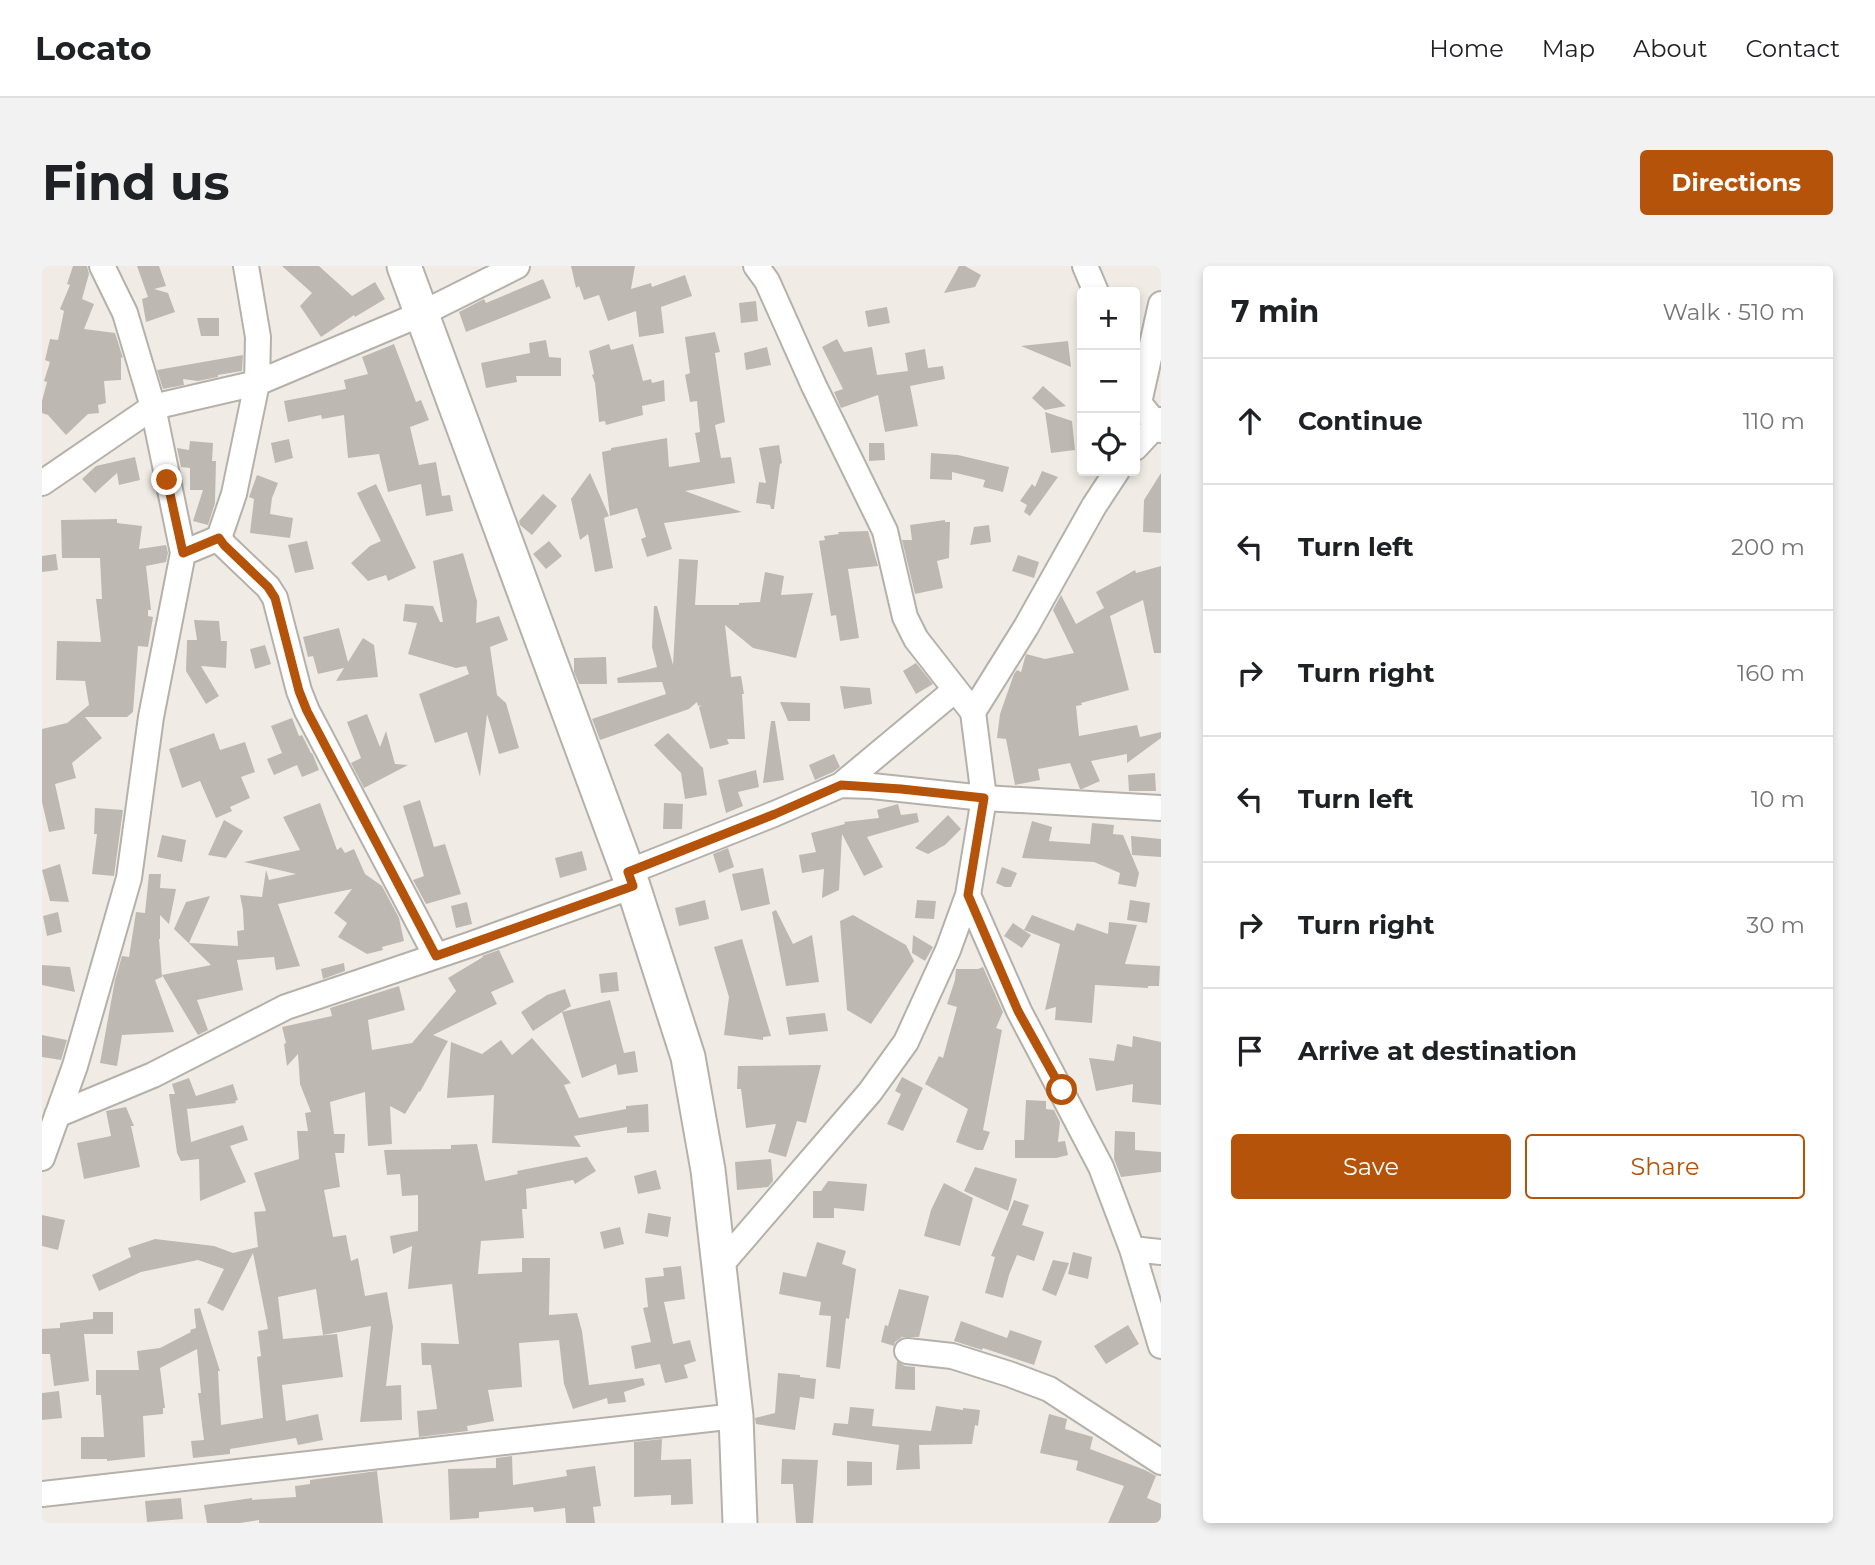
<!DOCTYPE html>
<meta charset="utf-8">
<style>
:root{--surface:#fff;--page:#f2f2f2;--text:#202124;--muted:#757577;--line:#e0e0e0;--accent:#b45309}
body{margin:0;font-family:Montserrat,sans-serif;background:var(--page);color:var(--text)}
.controls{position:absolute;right:21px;top:21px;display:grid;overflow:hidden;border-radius:7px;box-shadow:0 4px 10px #0003}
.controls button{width:63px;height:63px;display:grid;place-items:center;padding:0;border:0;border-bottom:2px solid var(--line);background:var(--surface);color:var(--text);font:35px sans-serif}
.stop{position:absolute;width:21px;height:21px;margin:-16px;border:5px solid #b45309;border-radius:50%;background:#fff}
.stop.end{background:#b45309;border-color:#fff;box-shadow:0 2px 7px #0008}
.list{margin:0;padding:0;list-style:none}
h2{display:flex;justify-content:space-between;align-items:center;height:91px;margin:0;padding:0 28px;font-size:30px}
h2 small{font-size:23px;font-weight:400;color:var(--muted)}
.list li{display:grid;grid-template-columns:46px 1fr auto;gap:21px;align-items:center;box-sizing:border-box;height:126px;padding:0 28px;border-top:2px solid var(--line)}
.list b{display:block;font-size:26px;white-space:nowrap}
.list em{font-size:23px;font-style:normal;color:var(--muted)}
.actions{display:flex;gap:14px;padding:21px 28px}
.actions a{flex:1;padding:16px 0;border:2px solid var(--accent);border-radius:7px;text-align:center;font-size:24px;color:var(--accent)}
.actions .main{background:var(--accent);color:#fff}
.icon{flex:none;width:38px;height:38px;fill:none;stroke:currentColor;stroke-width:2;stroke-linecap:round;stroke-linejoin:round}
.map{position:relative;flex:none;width:1119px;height:1257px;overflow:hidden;border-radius:7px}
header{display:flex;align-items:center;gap:42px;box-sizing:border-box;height:98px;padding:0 35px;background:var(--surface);border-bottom:2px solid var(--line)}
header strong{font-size:33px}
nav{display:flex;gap:38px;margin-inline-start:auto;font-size:24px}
.intro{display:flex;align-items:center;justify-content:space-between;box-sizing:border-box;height:168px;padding:0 42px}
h1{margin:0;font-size:49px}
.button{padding:18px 32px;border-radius:7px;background:var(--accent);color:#fff;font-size:24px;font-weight:700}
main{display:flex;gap:42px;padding:0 42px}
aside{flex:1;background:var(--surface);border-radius:7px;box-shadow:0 4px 10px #0003}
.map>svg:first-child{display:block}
.building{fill:#bdb9b2}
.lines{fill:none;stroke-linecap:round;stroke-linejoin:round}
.street-casing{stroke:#b5b1aa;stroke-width:28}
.secondary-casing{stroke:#b5b1aa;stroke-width:37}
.street{stroke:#fff;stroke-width:24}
.secondary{stroke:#fff;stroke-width:33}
.route{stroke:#b45309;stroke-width:9}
</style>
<header>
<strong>Locato</strong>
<nav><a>Home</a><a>Map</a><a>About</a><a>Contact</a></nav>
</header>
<div class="intro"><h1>Find us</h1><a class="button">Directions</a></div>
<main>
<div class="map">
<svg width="1119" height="1257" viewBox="0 0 1119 1257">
<rect width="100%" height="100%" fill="#f0ece5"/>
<path class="building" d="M31,0H45L47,8L40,33L52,38L42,63L73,67L81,92L79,91V114L62,115L64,137L56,139L57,147L46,148L24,169L6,149L0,147V135L5,116L2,115L8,96L3,94L8,73L16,74L22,45L18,43L28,19L25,18Z
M95,0H117L124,20L112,23L126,27L133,46L104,56L100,33L106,31Z
M240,0H277L310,30L333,16L343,33L313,51L312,49L279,71L258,40L270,27Z
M529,0H593L589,23L609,17L610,21L643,9L650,30L619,41L622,67L597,71L594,45L566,55L557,29L542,34L537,20L534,22Z
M917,0H923L939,9L933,21L902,27Z
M501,13L509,32L424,66L417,46L442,33L444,37Z
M714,35L716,55L699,57L697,37Z
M845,41L848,57L826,61L823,45Z
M155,52H177V70H159Z
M673,66L678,86L673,87L683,156L673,159L679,192L689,191L693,217L643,225L700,246L622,257L630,283L605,291L599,273L604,271L595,242L568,250L560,186L569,184V182L625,172L627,201L658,196L653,167L658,166L655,135L648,136L643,109L648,107L643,71Z
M795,73L802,86L830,81L835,109L866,105L863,87L883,83L886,102L901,100L903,113L868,120L876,160L843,166L836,129L799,142L792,126L801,123L780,81Z
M504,74L507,91L519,92V110H474L475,116L444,122L439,97L488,87L487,77Z
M1026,75L1029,101L979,80Z
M352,78L374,136L379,134L387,154L368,161L377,199L394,196L400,230L408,229L411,245L384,250L379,218L346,226L337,188L306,192L302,149L280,153L279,149L246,156L242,135L304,123L302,114L326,108L320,91Z
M567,78L569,84L591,78L601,115L609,113L610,117L622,114L623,135L600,140L601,149L564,159L563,155L557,156L553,117L550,109L552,108L547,85Z
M725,81L729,99L704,104L702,87Z
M201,89L200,105L176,109V111L156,115L141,113L142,119L121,123L115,104Z
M1001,120L1024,140L1003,144L990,132Z
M1003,146L1030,155L1033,184L1009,187Z
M247,173L251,192L233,197L229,177Z
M148,175L171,177L170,195H174L173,237L166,259L151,255L161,224H148V202L139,201L135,182L147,184Z
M827,177H842L843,194L827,195Z
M737,179L740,197L738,198L732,243H729L728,239L714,237L717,216L724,217L717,182Z
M889,187L916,189L967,201L961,226L941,221L943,214L910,206V214L888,213Z
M93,191L98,214L77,219L75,207L53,227L40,213L54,200Z
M1000,205L1016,211L988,250L982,246L985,239L978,235L990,218L993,221Z
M548,207L567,250L562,252L571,302L553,306L546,268L538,274L529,233Z
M1119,207V267L1101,266L1102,234Z
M215,209L236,217L230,232L228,248L251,252L248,272L208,267L212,233L207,231Z
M334,218L374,302L346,315L344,309L326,315L309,297L328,280L339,275L315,227Z
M501,228L515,240L490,269L478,259L477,255Z
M75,253V257L100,260L97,283L124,279L126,287L124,296L104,300L109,344H106V350L111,351L106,381L96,380L91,446L85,451H43L60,472L30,497L34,512L13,518L23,563L7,566L0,536V463L25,457L47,439L43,415L14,414L15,375L59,376L54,333H60L58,292H20L19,254Z
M903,254V256H908L907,292L895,295L901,322L873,328L860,274H870L868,259Z
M947,259L949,276L928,279L932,261Z
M826,265L836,300L806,303L817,372L798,375L794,349L789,350L777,275L783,274L782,270L797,268L796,266Z
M265,275L272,303L253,307L246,279Z
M507,275L520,290L504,303L491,288Z
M421,287L435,335L434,357L457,350L466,374L448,381L455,429L464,437L477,482L457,488L445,448L438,511L425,466L393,477L377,428L427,408L424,400L414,402L366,388L375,357L361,355L363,338L391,340L398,356H401L391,295Z
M14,288L16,304L0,306V290Z
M976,289L997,296L992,312L970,305Z
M637,293L656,294L653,339H697V337L718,336L723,306L742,310L739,329L771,327L754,392L711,382L683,359L689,411L699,410L702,428H700L703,473H685L687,478L668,483L657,441L660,439L656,440L655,436L647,443L558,474L550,453L624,428L620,416L576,417L575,412L615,401L610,381L612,340H615L631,399Z
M1119,300V387H1112L1101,334L1068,350L1087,424L1039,437L1040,439L1034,440L1037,470L1095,459L1098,471L1119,466V472L1085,497V488L1049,495L1058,515L1040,523H1038L1028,497L996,503L998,514L973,519L964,473L955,472L958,448L972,408L975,404L979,406L984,388L1003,393L1032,387L1011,344L1019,329L1034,358L1062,342L1054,326L1093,304L1094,307Z
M152,354L177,355L179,375H185L184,402L159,400L177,430L164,438L144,405L145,374H155Z
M297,362L306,396L321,372L332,379L336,411L294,415L302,402L276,408L271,390L266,391L261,371Z
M223,379L229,398L213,403L208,383Z
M564,391L565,418H537L532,406V392Z
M874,397L891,418L874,428L861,405Z
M798,420L828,422L830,438L802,443Z
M738,436L768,437V455H746Z
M325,448L338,481L344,465L353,498L366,499L322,522L309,497L319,492L305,456Z
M250,452L257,470L260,469L269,487H270L271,489L277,504L260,511L255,499L232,509L225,493L240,487L229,460Z
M729,455H733L742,514L721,517Z
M172,467L178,484L203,476L213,506L199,511L208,532L188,541L190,545L174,552L158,515L140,522L127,483Z
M626,467L661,502L665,529L643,533L639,507L612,479Z
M792,488L798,501L791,506L773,514L767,499Z
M714,504L717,521L696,526L701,540L684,547L676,514Z
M1113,507L1114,525H1087L1086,509Z
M378,534L392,581L403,578L419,628L384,638L371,614L382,610L361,540Z
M278,537L295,584L299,581L303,587L312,583L323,608L340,620L357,652L362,675L340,681L341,684L325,688L296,671L305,657L292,647L310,623L236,638L258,700L234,704L232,691L195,694L201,724L155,734L166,764L156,769L120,709L169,699L132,663L144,636L168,630L147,677L196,680L195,665L202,664L201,644L198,629L220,631L224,604L227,614L254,608L202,596L258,584L241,551Z
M622,537L641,538L640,563H621Z
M856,538L859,549L875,547L877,556L825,571L841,601L822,610L800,568L797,624L780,632L782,603L760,607L757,589L774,586L769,567L803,558L802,556L837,552L835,544Z
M53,542L81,544L72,610L50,608L55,568H52Z
M906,549L919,563L903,579L886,588L873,582Z
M182,554L201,565L184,592L166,589Z
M990,555L1010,561L1007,575L1048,578L1050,557L1072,559L1071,568L1081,569L1097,607L1094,621L1076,618L1078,607L1052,596L980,592Z
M120,569L144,574L140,596L115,591Z
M1089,570L1119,573V591L1090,589Z
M686,582L692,601L677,607L671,588Z
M540,585L545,604L518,612L513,592Z
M18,598L27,636L8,635L0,604Z
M960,601L975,607L969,621H963L954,617Z
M721,602L728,638L699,645L690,608Z
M107,608H119L118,622L134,623L127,658L118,649V673H117L120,711L113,714L132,766L80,769L75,800L58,797L73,714L80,690L87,691L94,646L103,647Z
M663,634L667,653L637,660L633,642Z
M875,634L894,635L892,653L873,652Z
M1088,634L1108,637L1105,657L1085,654Z
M425,636L430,658L414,662L409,640Z
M734,644L751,678L770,669L777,716L744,720L730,646Z
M16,646L20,666L5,670L1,650Z
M811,649L864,679L872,695L829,758L805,744L798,655Z
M990,649L1032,665L1035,657L1066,668L1067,656L1095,659L1083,698L1118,700L1117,720H1106V722L1053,719L1050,757L1013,754L1014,741L1003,744L1018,678L982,664Z
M971,657L989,669L980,682L962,670Z
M871,669L891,681L883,695L870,687Z
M700,673L729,770L721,771V774L682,769L687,731L672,681Z
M457,684L472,716L449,726L455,738L391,769L406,775L378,826L377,825L363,848L348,840L350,878L326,880L323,826L288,836L292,868H303L302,887H293L298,921L282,924L291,971L304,969L309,995L316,992L323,1030L345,1026L351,1061L344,1120L359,1119L360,1154L318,1156L329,1060L281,1069L274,1023L236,1031L241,1073L295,1068L301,1111L240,1119L244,1155L276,1148L281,1174L256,1179L254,1172L188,1183V1188L151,1192L149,1175L162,1174L156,1127H159L155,1083L118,1102L123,1142H121V1148L101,1150L103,1191L65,1195V1193H39V1171H62L59,1129H54V1104H97L95,1085L118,1082L149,1066L148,1064L154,1062L152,1043L158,1042L178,1105H176L179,1159L221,1152L215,1091L219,1090L216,1065L226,1063L211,987L181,1045L165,1037L182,1003L156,994L99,1006L57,1025L50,1009L89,991L86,982L113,973L172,980L191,987L216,981L212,946L224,945L212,907L257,893L255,865H266L263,847L269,846L258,818L256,788L245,800L242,778L244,777L240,761L290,750L288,742L357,720L363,744L326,754L330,784L370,777L414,725L406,712L441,691L440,690Z
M302,697L303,705L281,713L279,703Z
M0,699L28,701L33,726L0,719Z
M941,701L961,746L954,762L960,764L941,864L948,866L941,884H935L914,876L926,843L883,818L897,790L901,792L915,741L905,738L913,714L914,703H936Z
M575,706L577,725L559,727L557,708Z
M523,723L529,740L491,765L479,746L505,729Z
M568,734L582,787L593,785L596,806L576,809L574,798L540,812L520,746Z
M783,747L786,765L747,769L744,751Z
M0,769L25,774L19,794L0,791Z
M1091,770L1119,776V839L1090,836L1091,818L1054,825L1047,792L1072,795L1075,778L1090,781Z
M490,772L529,817L522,819L537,852L584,843V840L606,838L607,866L585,867V861L532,870L539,881L450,877L452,829L405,832L409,776L440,788L459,774L470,789Z
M779,799L764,857L755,855L744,891L726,886L734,858L704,862L699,823H695L696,800Z
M860,811L881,822L861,865L845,858L859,828L853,825Z
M147,812L154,830L191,818L196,834L193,835L194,837L145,843L149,876L201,859L206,874L188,880L204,916L158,935L157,893L139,895L135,887L127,828H133L130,818Z
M984,834L1004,835V843L1012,844L1018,856L1016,876L1023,875L1026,889L1014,892H973V874H982Z
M84,841L92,860H89L98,901L42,913L35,877L69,870L64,845Z
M1073,865L1093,866V884L1119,886V906L1079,911L1072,893Z
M435,878L443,915L476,908L475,905L545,891L554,905L533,918L531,914L484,923L485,943H480L482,972L439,975L436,1008L480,1006V992H508L507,1049L535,1047L540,1065L547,1119L601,1112L603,1119L582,1126L584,1136L566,1138L565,1132L531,1143L522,1118L517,1074L477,1077L480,1121L446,1124L452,1155L425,1160L426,1165L377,1171L375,1145L395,1143L389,1099H380L379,1077L417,1078L410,1018L366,1023L370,980L351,988L348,970L376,965V929L360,930L358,908L345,909L342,884L409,883V879Z
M729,893L731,915L726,921L695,924L693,896Z
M933,901L975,913L966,945L922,925Z
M614,904L619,923L596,928L592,910Z
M786,915L825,918L822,945L792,942V952H771V925H779Z
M902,917L931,932L918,980L882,970L889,944Z
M972,934L987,939L980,959L1002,966L992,995L975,989L967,1009L961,1032L943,1027L953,991L949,990Z
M606,947L629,951L626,971L603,967Z
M0,949L23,954L16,984L0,980Z
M578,961L582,978L562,983L558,966Z
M775,976L804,985L800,998L814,1003L807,1053L804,1052L798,1103L784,1101L789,1050L777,1049L779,1036L737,1028L741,1006L764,1011Z
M1031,986L1050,991L1046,1013L1026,1008Z
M1011,994L1027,997L1014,1030L1000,1024Z
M639,1000L643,1033L622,1036L631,1078L648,1074L654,1095L642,1099L646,1112L623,1117L618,1098L593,1103L589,1080L609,1076L601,1042L606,1041L603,1012L622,1010L621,1002Z
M857,1023L887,1030L877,1071H860L853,1076L852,1080L839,1076L843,1059L846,1060Z
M51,1046H71V1068H42L47,1115L12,1120L8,1088H0V1063L18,1062V1057L51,1053Z
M919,1055L965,1072L968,1064L1000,1075L992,1099L941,1082L940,1084L912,1075Z
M1086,1059L1097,1078L1064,1098L1052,1080Z
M855,1095L863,1100L873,1101V1124L853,1123Z
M736,1107L758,1109V1111L774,1113L772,1133L758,1131L753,1164L714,1158L713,1152L733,1147Z
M17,1125L20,1152L0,1154V1127Z
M894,1140L921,1144V1142L938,1144L936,1160L933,1159L930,1178L877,1179L878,1203L854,1204L857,1179L790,1169L792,1157L806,1158L808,1141L832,1143L830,1160L889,1165Z
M1007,1148L1025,1153L1023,1163L1051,1171L1048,1183L1103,1204L1114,1210L1105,1232L1119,1238V1257H1066L1082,1220L1034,1204L1036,1195L998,1187Z
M620,1173L619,1194L649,1193L651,1238L629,1239V1229L592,1231V1176Z
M470,1190L471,1219L525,1210L524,1204L553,1200L559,1240L551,1241L553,1257H524L523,1242L492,1246L491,1241L437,1246V1252L408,1254L406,1203L454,1202V1192Z
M740,1193L776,1194L771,1257H754L751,1218H739Z
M805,1195L830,1196V1219L805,1220Z
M335,1205L341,1257H217V1254L198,1257H165L162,1239L210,1232V1234L254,1231L253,1220L268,1218V1214Z
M139,1232L141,1253L105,1256L103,1235Z"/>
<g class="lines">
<g class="street-casing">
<path id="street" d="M60,0L83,47L111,141L141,287
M714,0L725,15L772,120L843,265L863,351L874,373L931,446
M1043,0L1054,26
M1093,125L1097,137L1119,164
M1097,137L1119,38
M1093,182L1119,154
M0,217L111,141L215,117L379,48L475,0
M177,272L182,279L226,321L233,332L257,425L265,445L394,690
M799,519L913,424
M586,606L732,548L799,519L830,520L942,532L1119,542
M926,629L977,745L1059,901L1090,983L1119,1080
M15,849L111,809L244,741L427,679L591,620
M0,892L33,800L87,612L109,451L141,287L177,272L192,228L215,117L216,71L204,0
M1090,983L1119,986
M677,1001L828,826L864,776L906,684L926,629L942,532L931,446L984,361L1052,240L1075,205
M865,1085L910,1090L967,1108L1007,1123L1119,1196
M0,1228L694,1150"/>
</g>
<g class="secondary-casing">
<path id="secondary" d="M362,0L591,620L646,791L666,904L694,1150L698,1257"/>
</g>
<use href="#street" class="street"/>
<use href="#secondary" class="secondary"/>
</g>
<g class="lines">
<path class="route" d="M125,214L141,287L177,272L182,279L226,321L233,332L257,425L265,445L394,690L591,620L586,606L733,548L799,519L859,523L942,532L926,629L976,745L1020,824"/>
</g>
</svg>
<div class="controls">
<button>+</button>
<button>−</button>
<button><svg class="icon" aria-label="locate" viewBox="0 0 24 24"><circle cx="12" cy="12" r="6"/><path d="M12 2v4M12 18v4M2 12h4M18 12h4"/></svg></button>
</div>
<div class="stop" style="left:1020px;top:824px"></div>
<div class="stop end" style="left:125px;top:214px"></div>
</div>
<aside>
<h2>7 min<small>Walk · 510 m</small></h2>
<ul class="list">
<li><svg class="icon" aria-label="ahead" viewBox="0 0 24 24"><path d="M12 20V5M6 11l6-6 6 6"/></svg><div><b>Continue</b></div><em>110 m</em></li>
<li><svg class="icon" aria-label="left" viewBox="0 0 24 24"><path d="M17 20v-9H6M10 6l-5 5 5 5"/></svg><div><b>Turn left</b></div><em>200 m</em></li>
<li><svg class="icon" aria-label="right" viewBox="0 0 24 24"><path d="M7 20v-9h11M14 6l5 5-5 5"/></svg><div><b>Turn right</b></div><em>160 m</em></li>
<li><svg class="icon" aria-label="left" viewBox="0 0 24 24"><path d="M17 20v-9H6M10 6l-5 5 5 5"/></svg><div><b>Turn left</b></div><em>10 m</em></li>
<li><svg class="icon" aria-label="right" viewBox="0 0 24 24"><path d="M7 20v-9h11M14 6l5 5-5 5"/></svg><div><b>Turn right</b></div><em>30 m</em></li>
<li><svg class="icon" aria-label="arrive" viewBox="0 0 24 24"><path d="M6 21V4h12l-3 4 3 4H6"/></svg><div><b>Arrive at destination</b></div></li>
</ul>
<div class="actions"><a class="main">Save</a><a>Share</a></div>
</aside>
</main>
